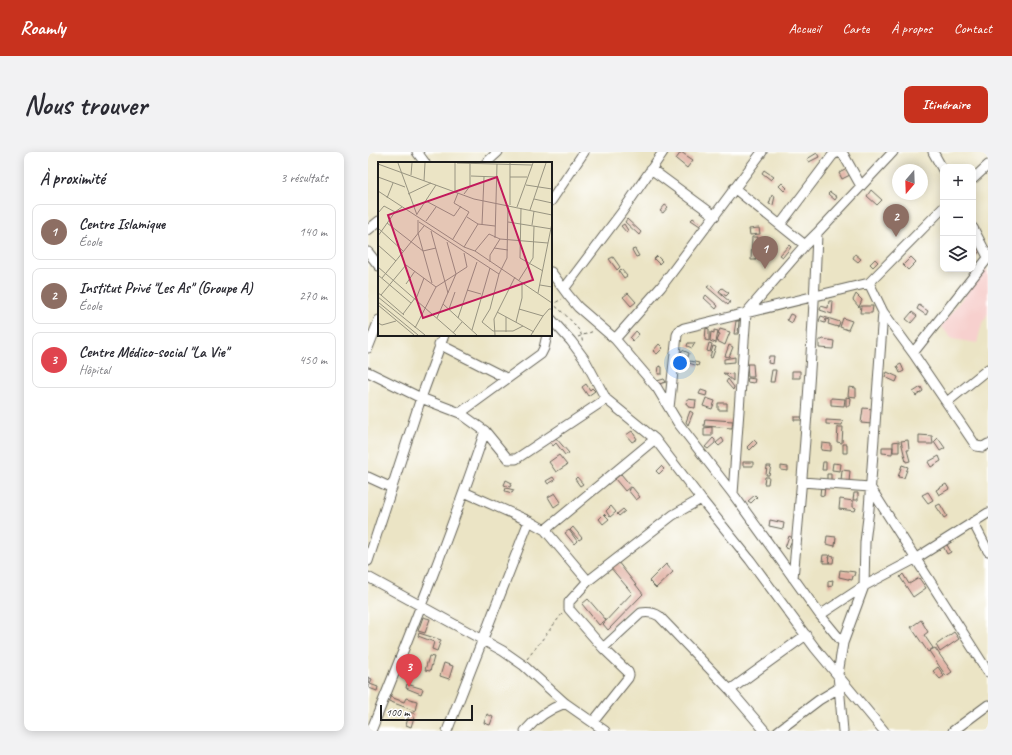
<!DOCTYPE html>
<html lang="fr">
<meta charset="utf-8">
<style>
:root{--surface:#fff;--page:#f2f2f3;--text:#2b2b33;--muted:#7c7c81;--line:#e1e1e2;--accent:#c8321e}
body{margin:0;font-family:Caveat,sans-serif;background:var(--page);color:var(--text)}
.controls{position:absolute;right:12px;top:12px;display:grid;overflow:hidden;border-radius:8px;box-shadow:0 2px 10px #0003}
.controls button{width:36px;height:36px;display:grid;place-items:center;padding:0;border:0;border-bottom:1px solid var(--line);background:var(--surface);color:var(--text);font:20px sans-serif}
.compass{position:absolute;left:524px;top:12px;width:36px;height:36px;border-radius:50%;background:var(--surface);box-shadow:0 2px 10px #0003;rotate:199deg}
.scale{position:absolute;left:12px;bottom:10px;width:93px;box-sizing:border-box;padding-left:4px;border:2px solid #1c1c1c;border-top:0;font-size:11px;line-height:14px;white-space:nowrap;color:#1c1c1c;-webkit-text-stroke:3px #fff;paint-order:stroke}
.you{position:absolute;left:312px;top:211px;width:14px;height:14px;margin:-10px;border:3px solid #fff;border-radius:50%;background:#1a73e8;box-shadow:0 0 0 6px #1a73e833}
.badge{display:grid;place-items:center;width:26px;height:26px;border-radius:50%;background:var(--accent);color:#fff;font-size:13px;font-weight:700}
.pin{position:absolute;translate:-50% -33px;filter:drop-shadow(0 1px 2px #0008)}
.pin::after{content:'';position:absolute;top:21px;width:14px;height:12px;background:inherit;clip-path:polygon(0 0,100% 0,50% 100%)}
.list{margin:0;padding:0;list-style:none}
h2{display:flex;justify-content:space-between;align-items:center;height:52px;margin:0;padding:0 16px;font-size:17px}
h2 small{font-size:13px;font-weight:400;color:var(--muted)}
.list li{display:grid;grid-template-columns:26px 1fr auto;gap:12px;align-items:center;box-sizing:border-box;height:56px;margin:0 8px 8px;padding:0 8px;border:1px solid var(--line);border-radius:8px}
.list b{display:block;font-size:15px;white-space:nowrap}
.list p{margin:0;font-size:13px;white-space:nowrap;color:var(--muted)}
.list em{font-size:13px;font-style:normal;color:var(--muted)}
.icon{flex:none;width:22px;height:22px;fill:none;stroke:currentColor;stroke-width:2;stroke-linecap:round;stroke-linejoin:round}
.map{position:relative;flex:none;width:620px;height:579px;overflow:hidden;border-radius:8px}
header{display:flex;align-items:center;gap:24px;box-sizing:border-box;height:56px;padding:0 20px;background:var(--accent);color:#fff}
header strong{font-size:19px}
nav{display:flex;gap:22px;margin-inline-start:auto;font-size:14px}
.intro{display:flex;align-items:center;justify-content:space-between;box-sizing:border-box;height:96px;padding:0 24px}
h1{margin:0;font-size:28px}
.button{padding:10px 18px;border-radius:8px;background:var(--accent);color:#fff;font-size:14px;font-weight:700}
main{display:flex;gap:24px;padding:0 24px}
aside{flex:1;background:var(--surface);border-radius:8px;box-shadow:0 2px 10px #0003}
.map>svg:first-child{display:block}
.built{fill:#f7d0ce}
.building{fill:#e0ad9f}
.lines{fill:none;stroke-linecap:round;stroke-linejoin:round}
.minor-casing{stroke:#646257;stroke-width:11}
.path{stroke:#646257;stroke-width:1;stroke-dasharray:3 3;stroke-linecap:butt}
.minor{stroke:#fff;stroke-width:9}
.inset-road{fill:none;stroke:#989481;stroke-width:1}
.view{fill:#c2185b;fill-opacity:0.15;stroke:#c2185b;stroke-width:2}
.inset-edge{fill:none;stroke:#1c1c1c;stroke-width:2}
</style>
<header>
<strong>Roamly</strong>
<nav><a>Accueil</a><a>Carte</a><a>À propos</a><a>Contact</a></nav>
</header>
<div class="intro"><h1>Nous trouver</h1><a class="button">Itinéraire</a></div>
<main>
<aside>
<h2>À proximité<small>3 résultats</small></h2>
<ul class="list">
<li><span class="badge" style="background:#8d6e63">1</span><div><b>Centre Islamique</b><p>École</p></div><em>140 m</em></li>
<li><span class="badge" style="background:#8d6e63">2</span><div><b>Institut Privé &quot;Les As&quot; (Groupe A)</b><p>École</p></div><em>270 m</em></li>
<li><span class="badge" style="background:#e0444e">3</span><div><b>Centre Médico-social &quot;La Vie&quot;</b><p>Hôpital</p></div><em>450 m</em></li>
</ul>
</aside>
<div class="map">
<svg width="620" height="579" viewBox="0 0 620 579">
<rect width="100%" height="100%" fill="#fff"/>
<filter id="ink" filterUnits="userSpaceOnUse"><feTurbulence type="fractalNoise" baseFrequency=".025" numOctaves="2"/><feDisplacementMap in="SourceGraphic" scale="8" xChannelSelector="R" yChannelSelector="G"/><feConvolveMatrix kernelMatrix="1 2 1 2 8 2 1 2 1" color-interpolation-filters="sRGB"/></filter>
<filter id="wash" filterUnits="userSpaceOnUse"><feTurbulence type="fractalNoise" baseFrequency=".012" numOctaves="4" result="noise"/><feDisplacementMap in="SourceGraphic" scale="16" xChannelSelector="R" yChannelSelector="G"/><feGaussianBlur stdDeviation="0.9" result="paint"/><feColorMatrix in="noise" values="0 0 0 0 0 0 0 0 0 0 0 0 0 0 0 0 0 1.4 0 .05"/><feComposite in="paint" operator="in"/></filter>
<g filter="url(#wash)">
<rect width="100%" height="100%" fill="#ebe4c5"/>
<path class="built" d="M615,115L620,121V161L613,175L609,191L584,187L573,174L602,136Z"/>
<g id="blocks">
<path class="building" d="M313,0L325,8L319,16L308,7Z
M449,1L451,5L441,10L439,7Z
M479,17L482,23L474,27L471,21Z
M396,18L406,25L403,28L394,21Z
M414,31L419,36L416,39L411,34Z
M503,38L514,48L509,53L499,44Z
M462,40L469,45L467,48L460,42Z
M404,43L407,44L405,53L401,52Z
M297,53L300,55L295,61L292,59Z
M325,66L333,72L332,74L323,68Z
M259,67L273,80L271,83L257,70Z
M256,72L261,80L259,81L253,74Z
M391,76L392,82L382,83L381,77Z
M384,85H390L388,108H383Z
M421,93L423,95L415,105L412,103Z
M606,94L612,99L606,106L605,96Z
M267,97L271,104L268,105L264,98Z
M487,102L493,107L490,110L485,106Z
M289,104L294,109L291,112L286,107Z
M245,105L252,115L249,118L241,107Z
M543,105L548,110L540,118L535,113Z
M507,107L510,110L505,115L502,112Z
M253,117L259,124L256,126L251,119Z
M342,133L362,150L360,153L339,135Z
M354,136L361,141L358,144L351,139Z
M260,141L268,150L263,154L255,145Z
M488,142L494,148L491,155L485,148Z
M338,143L350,154L348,157L336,146Z
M461,149H465L464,162L452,158L453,154L460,156Z
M551,153L560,159L558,163L549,157Z
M493,154H505L504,161H492Z
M544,160L549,164L543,171L538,167Z
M422,162L427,164L424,171L419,168Z
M453,164L472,170L470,175L460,172L461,168L458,167L457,171L451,169Z
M475,166L484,169L480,178L472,175Z
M368,169H371L370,182H366Z
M338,176L341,177V189L337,188Z
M352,177L362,180L357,193L349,189L352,182L350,181Z
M346,178L350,179L348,191L342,189L343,180L346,181Z
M268,179L271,182L265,189L262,186Z
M455,187L466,189L465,197L451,196V188H454Z
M320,191H327L324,196L319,194Z
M341,191L344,192L342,200L339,199Z
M291,192L295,196L289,202L285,199Z
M361,193L365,195L361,205L357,204Z
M345,194L348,195L344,206L342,205Z
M314,198L321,201L320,205L313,202Z
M401,204H406L405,212L400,211Z
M367,205V210L356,211V207Z
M322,209L331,211L330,214L321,211Z
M379,212H385L386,225H380Z
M533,212L536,219L532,221L529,214Z
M291,214L294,215V222H290Z
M404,218H408L406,230H402Z
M424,219H432V226H424Z
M519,220L530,225L528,230L517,225Z
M355,221L365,222V229Z
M380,226L387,227L386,231L379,230Z
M296,227L298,230L291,232L289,229Z
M360,227L366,235L365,238L358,230Z
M218,232L222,238L224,236L227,239L220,244L214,235Z
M481,235L488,236V245L480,244Z
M553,235L555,239L548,244L545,240Z
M333,238L339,240L338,244L331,242Z
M478,245L483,246L482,254H478Z
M338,246L347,249L344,257L335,254Z
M463,246L477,247L476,254L463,253Z
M319,247L328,248L327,256L320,255V252H318Z
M350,251H359V258H350Z
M495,256L505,257L504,272L493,271Z
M322,259L325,261L320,273L318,270Z
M426,265H434V268H426Z
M337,267L365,269L364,276L336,274Z
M458,268L475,269L474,273L458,272Z
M344,275V284H336V276Z
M470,275H475L474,291L469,290Z
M264,279L269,287L264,290L258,283Z
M551,283L564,284L565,292H551Z
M187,285L201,301L197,303L188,291L185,294L182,290Z
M345,286L347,288V291L340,297L337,295Z
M354,286L356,290L351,294L348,291Z
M570,286L577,296L572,299L566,290Z
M386,288L389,291L382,298L379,295Z
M540,288L541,298H539L542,309L538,310L533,289Z
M531,289V300H525V290Z
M454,291L463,292V299L453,298Z
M475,292H479V301H475Z
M514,295H525L524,302L514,301Z
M191,303L199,313L188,320L181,310Z
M571,304L573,309L563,315L560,310Z
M375,310H385V314H375Z
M455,310H458V318H454Z
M465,311L473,312L472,319L464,318Z
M534,313L540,315L536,326L530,325Z
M293,314L296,317L291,322L288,319Z
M399,314H403L401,323H398Z
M413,314L420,315V319L413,318Z
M474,318L482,319L481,330L473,329Z
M253,322L263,334L257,339L247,327Z
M459,322H463V328H459Z
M185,325L187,328L180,332L178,329Z
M209,325L215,332L212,334L207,327Z
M397,325H401L400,332H396Z
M138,328L144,331L142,335L136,333Z
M578,332L581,337L571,343L568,338Z
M453,334H457L456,344L452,343Z
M264,335L272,345L268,348L260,338Z
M138,336L146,338L144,341L137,339Z
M560,340L565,348L560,351L554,343Z
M187,341L193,350L186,355L180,345Z
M486,341H490V348H485Z
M387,343L389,345L383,351L380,349Z
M472,347L485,349V355L488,356L487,359L471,357Z
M572,352L579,364L576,366L568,354Z
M243,354L248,360L242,365L238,359Z
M255,357L257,359L251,364L249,362Z
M236,362L241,367L235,372L231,367Z
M402,368L416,371L415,377L401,374Z
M205,375L214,386L211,388L202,378Z
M201,378L209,389L206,392L197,381Z
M421,384L425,386L420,397L417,396Z
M459,384L468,385L467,394L458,392Z
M579,393L583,400L579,402L575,394Z
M455,403H461V411H456V408L454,409Z
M462,403L466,404L465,411H461Z
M250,410L275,442L240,478L235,472L264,441L242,415Z
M298,412L305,420L288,436L281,429Z
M472,418L487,420L486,424H485L484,428L471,425Z
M535,422L541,432L551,426L558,436L545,445L532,425Z
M465,428L464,434L460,435V429Z
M220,447L238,468L231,473L214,452Z
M55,465L62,467L57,481L50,479Z
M553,468L560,480L556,483L565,496L560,500L543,475Z
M586,480L591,487L572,500L568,493Z
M51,481L73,488L69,499L64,497L66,490L50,484Z
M567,496L584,520L578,524L561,499Z
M61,504L66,505L62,519L57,518Z
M76,511L85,514L81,527L72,524Z
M570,515L576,524L572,527L565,519Z
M0,525L4,527L2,532L10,535L9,539L1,536Z
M39,532L55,537L53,542L38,536Z
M20,544L36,550L38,546L49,549L47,559L18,548Z
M42,560L47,562L43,575L38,573Z
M119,562L125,565L122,573L116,571Z"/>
</g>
</g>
<g filter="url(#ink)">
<use href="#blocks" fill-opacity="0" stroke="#646257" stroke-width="1"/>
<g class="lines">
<g class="minor-casing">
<path id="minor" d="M49,0L57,11
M474,0L493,34
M565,0L575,18
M118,11L130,0
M283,17L347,64
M605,27L620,13
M366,36L437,93
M183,49L216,0
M412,73L464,4L466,2L474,0
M605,76L620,105
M0,78L11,69
M0,100L11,114
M183,120L200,143L210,155L247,187L289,236L310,271L365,342L452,463L475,491
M501,131L575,56
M196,137L254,60L295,0
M183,167L203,189L217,208L238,247L287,287L333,347L382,408L447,496L516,579
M247,187L293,135L394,0
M71,192L138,226
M0,196L11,168
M545,201L620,106
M0,220L53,246L92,261L117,279L140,307H148L238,247
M579,250L620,217
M301,256L309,183L311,179L316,176L501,131L515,160L545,201L608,294L615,295L620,292
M92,261L173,202L176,196L179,183
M0,325L24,336
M434,330L502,335L620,520
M96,340L161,369L177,378L220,429
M365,342L378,161L437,93L449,81L525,0
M605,370L620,399
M177,378L287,287
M0,409L53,246L76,183
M0,425L135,499L155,513L197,551L237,579
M425,426C436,311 445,196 449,81
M452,463L496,434L547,407L620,361
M235,496L273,461C280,460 285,460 291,464L362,538L397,579
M362,538L438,483
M225,570L260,526L261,523L260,520L235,496L201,457V450L220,429L305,363L333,347
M3,579C43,480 83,380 117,279
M79,579L161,369
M157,579C168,566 181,557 197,551
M410,579L451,548L471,536
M475,579L470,522L475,491L496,434L497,390L501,357L515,160
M585,579L620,553"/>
</g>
<path class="path" d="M183,151C190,155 210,174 213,182C214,185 214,189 215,192
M183,153L194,147
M210,185L226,179
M159,507L194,462"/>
<use href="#minor" class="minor"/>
</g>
</g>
<g transform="translate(10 10)">
<rect width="174" height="174" fill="#ebe4c5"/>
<path class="inset-road" d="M20,1L39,53M79,1L154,3M132,1V43M0,2L96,37L174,53M33,13L34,1M93,14L119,15M0,15L27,25M132,15H149M46,19L47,1M148,23L174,27M0,29L86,85L97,89L174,141M77,30V1M30,32L53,21M86,32L92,24V1M9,36L15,21M156,37L174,41M48,39L76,54L83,44M139,45L155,1M143,46L142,96L165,109M152,48L168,1M0,51L6,44L17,50M39,52L58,23M89,55L100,62L117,64M40,58V71L54,121M48,59L58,45M41,60L121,112L129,96L130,43M130,60L174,67M9,61L45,89L58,86M104,63L106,15M154,63L156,49M0,66L25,89M53,69L70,131M0,74L17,50L24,45M117,76L119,2M75,77L91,50L76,41L80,31M0,83L18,99M86,85L100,62M116,86L130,88M97,89L111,72L122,77L170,81M112,100V93L122,77M0,105L78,173M121,112L112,147L104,160L115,169H135L145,164M0,113L33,141M4,116L46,64M141,118L155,96L156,64M28,122L37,109M162,123L174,125M89,128L103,132M0,131L3,133L28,103L58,125L89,105L86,91M160,131L174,61M3,133L26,153M0,135L47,173M38,137L46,116M0,140L40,173M65,142L99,173M0,143L36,173M71,147L77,130M141,147L165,154M119,150L156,170M25,152L37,136M128,155V170M59,156L78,112L69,80M80,156L99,100M138,160L144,136V120M0,161L4,163L18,159M37,166L58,125M94,168L112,106M75,171L84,160M117,173L116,157L137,115M153,173L165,154L171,147H174"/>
<path class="view" d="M119,15L155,118L45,156L10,53Z"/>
<rect width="174" height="174" class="inset-edge"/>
</g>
</svg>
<div class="controls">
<button>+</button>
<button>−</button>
<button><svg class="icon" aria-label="layers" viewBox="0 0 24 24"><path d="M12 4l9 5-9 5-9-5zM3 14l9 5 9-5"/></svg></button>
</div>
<svg class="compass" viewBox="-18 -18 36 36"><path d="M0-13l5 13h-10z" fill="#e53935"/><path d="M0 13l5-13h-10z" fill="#7c7c81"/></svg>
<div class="scale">100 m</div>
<div class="you"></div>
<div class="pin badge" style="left:397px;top:117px;background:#8d6e63">1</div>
<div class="pin badge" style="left:528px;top:85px;background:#8d6e63">2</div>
<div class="pin badge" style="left:41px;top:535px;background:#e0444e">3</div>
</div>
</main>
